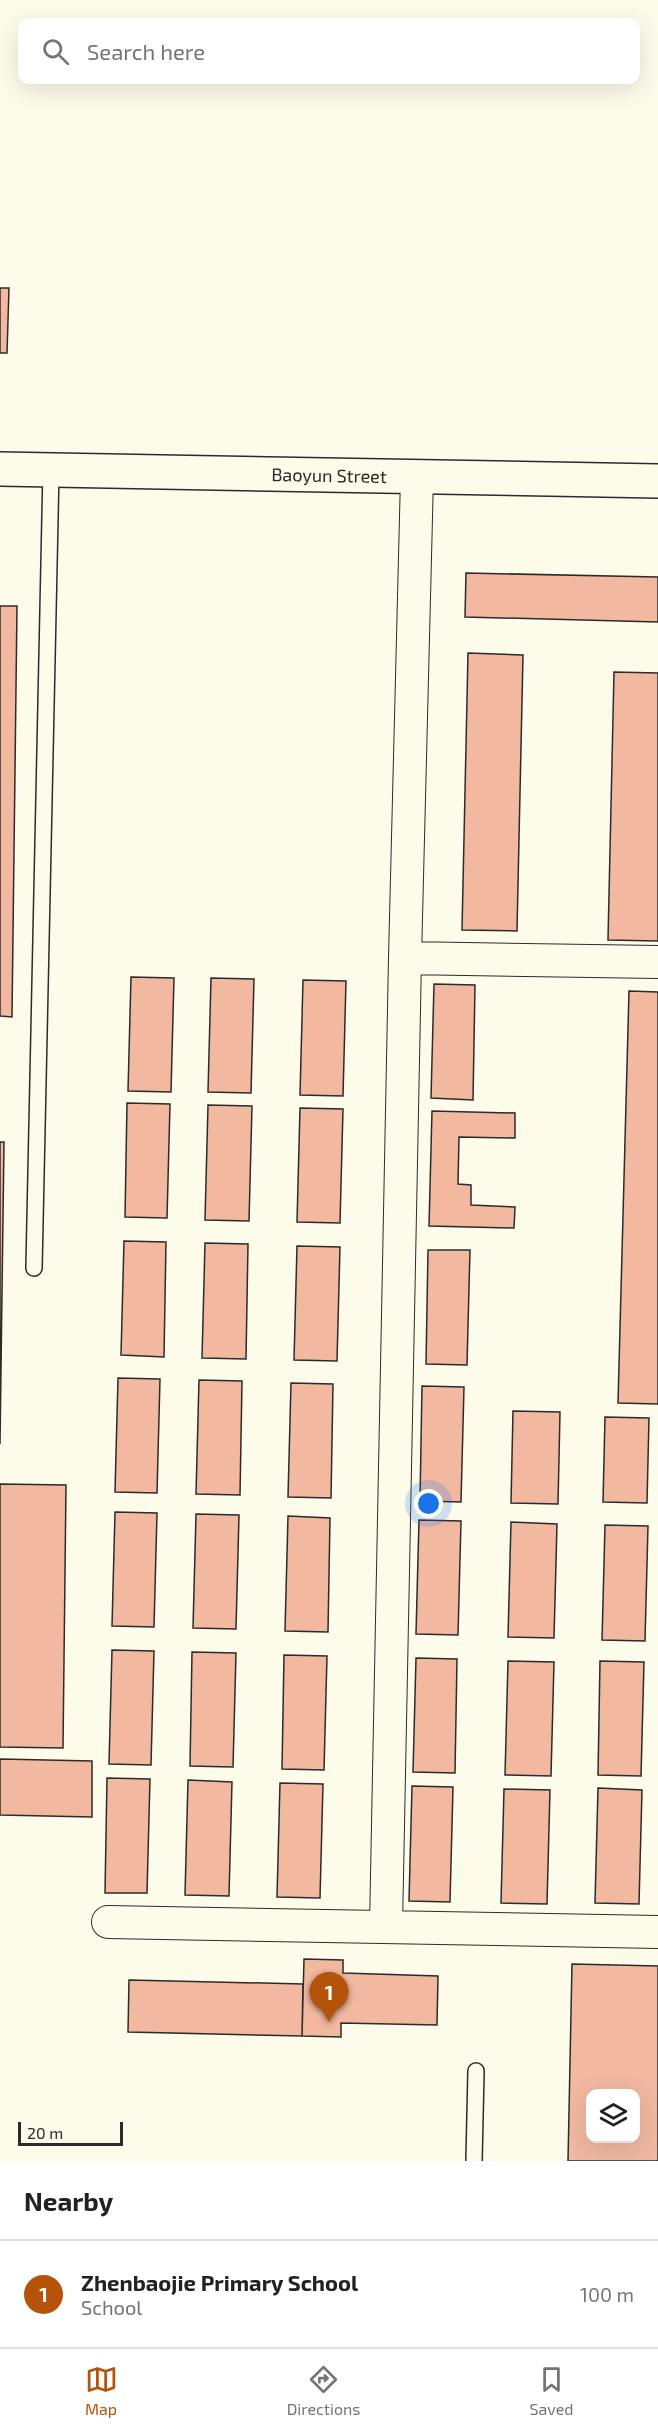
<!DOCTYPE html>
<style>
:root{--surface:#fff;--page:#f2f2f2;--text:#202124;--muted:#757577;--line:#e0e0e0;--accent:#b45309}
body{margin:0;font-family:"Exo 2",sans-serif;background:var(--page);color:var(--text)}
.controls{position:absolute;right:18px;bottom:18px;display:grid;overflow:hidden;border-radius:12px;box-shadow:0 6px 24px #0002}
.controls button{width:54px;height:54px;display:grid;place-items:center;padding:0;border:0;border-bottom:2px solid var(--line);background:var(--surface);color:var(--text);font:30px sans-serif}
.scale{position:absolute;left:18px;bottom:15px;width:105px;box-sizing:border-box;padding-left:6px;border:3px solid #2b2b2b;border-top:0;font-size:16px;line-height:21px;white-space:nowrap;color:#2b2b2b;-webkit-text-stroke:4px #fdfbea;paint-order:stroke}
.you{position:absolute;left:429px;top:1504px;width:21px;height:21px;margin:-15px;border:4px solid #fff;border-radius:50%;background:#1a73e8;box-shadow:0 0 0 9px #1a73e833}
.badge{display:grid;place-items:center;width:39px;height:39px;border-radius:50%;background:var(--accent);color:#fff;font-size:20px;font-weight:700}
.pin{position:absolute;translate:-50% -50px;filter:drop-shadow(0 2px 3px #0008)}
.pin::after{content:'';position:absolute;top:32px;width:21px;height:18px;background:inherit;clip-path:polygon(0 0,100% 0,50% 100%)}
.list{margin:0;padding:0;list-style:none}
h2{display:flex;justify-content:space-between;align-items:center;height:78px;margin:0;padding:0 24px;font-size:26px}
h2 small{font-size:20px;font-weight:400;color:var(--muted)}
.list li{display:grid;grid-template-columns:39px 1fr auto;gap:18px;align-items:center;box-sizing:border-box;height:108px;padding:0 24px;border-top:2px solid var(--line)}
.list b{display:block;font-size:22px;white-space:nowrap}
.list p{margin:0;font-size:20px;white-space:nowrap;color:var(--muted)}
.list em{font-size:20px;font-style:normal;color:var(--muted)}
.icon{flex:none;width:33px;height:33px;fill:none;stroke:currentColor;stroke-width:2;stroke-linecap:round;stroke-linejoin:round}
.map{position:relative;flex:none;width:658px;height:2161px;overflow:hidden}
.search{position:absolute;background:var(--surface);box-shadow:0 6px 24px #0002;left:18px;right:18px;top:18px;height:66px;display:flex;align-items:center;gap:15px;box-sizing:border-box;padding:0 21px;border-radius:12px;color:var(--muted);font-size:22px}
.sheet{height:186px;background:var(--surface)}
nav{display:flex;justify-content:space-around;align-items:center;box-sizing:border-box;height:84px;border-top:2px solid var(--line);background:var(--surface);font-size:16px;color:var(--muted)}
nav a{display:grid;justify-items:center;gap:3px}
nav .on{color:var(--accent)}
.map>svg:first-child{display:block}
.building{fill:#f2b8a0;stroke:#2b2b2b;stroke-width:1.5;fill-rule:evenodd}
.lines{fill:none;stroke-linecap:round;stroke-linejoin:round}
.service-casing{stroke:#2b2b2b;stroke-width:18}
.minor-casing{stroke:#2b2b2b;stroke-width:34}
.tertiary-casing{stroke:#2b2b2b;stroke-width:36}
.service{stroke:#fdfbea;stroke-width:15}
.minor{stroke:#fdfbea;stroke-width:32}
.tertiary{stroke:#fdfbea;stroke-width:33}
.labels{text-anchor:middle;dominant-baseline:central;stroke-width:4.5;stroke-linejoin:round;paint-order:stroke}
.street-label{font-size:18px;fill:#2b2b2b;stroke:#fdfbea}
</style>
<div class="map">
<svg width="658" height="2161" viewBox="0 0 658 2161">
<rect width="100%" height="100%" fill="#fdfbea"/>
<path class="building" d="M0,288H9L7,353H0Z
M466,573L658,577V622L465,617Z
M0,606H17L12,1017L0,1016Z
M468,653L523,655L517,931L462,930Z
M614,672L658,673V941L608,940Z
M131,977L174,978L171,1092L128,1091Z
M211,978L254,979L251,1093L208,1092Z
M303,980L346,981L343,1096L300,1095Z
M434,984L475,985L473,1100L431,1098Z
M629,991L658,992V1404L618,1403Z
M127,1103L170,1104L167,1218L125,1217Z
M208,1105L252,1106L249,1221L205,1220Z
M300,1108L343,1109L340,1223L297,1222Z
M432,1111L515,1113V1138L459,1137L458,1184L471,1185V1205L515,1207L514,1228L429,1226Z
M0,1142H4L0,1444Z
M124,1241L166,1242L164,1357L121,1355Z
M205,1243L248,1244L246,1359L202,1358Z
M297,1246L340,1247L337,1361L294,1360Z
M428,1250H470L467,1365L426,1364Z
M118,1378L160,1379L157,1493L115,1492Z
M199,1380L242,1381L240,1495L196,1494Z
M291,1383L333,1384L331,1498L288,1497Z
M422,1386L464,1387L461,1502L420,1501Z
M513,1411L560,1412L558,1504L511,1503Z
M605,1417L649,1418L647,1503L603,1502Z
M0,1484L66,1485L63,1748L0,1747Z
M115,1512L157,1513L154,1627L112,1626Z
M196,1514L239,1515L236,1629L193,1628Z
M288,1516L330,1518L328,1632L285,1631Z
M419,1520L461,1521L458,1635L416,1634Z
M511,1522L557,1524L554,1638L508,1637Z
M605,1525L648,1526L645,1641L602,1640Z
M112,1650L154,1651L151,1765L109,1764Z
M192,1652L236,1653L233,1767L190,1766Z
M284,1655L327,1656L324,1770L282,1769Z
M416,1658L457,1659L455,1773L413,1772Z
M508,1661L554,1662L551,1776L505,1775Z
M600,1661L644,1662L641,1776L598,1775Z
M0,1759L92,1761V1817L0,1815Z
M107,1778L150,1779L147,1893H105Z
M188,1780L232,1782L229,1896L185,1895Z
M280,1783L323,1784L320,1898L277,1897Z
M412,1786L453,1787L450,1902L409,1901Z
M598,1788L642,1790L639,1904L595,1903Z
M504,1789L550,1790L547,1904L501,1903Z
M304,1959L343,1960V1973L438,1976L437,2025L341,2023V2037L302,2036Z
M572,1964L658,1966V2161H568ZM590,2094H636V2138H590Z
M129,1980L303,1984L302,2036L128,2032Z"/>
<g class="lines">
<g class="service-casing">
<path id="service" d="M34,1268L51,470
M474,2161L476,2071"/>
</g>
<g class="minor-casing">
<path id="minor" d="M405,958L658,962
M108,1922L658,1932
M386,1927L405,958L417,477"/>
</g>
<g class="tertiary-casing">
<path id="tertiary" d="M0,469L658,481"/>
</g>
<use href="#service" class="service"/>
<use href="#minor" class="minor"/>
<use href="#tertiary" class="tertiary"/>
</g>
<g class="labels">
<g class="street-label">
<text transform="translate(329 475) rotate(1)">Baoyun Street</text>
</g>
</g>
</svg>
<div class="controls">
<button><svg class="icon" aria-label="layers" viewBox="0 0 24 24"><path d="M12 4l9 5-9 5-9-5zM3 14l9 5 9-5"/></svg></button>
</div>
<div class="scale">20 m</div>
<div class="you"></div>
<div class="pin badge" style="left:329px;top:2022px">1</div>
<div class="search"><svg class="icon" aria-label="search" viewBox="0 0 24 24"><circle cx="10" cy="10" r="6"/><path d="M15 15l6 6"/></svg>Search here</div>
</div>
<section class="sheet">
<h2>Nearby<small></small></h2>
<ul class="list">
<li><span class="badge">1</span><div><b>Zhenbaojie Primary School</b><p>School</p></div><em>100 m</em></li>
</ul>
</section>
<nav>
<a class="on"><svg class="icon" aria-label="map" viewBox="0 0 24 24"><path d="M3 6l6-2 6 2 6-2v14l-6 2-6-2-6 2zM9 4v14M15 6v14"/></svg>Map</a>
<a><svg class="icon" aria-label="directions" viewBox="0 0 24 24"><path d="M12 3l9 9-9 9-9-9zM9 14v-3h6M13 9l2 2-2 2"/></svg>Directions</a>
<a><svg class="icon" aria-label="saved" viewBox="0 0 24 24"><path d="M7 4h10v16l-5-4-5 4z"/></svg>Saved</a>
</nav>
